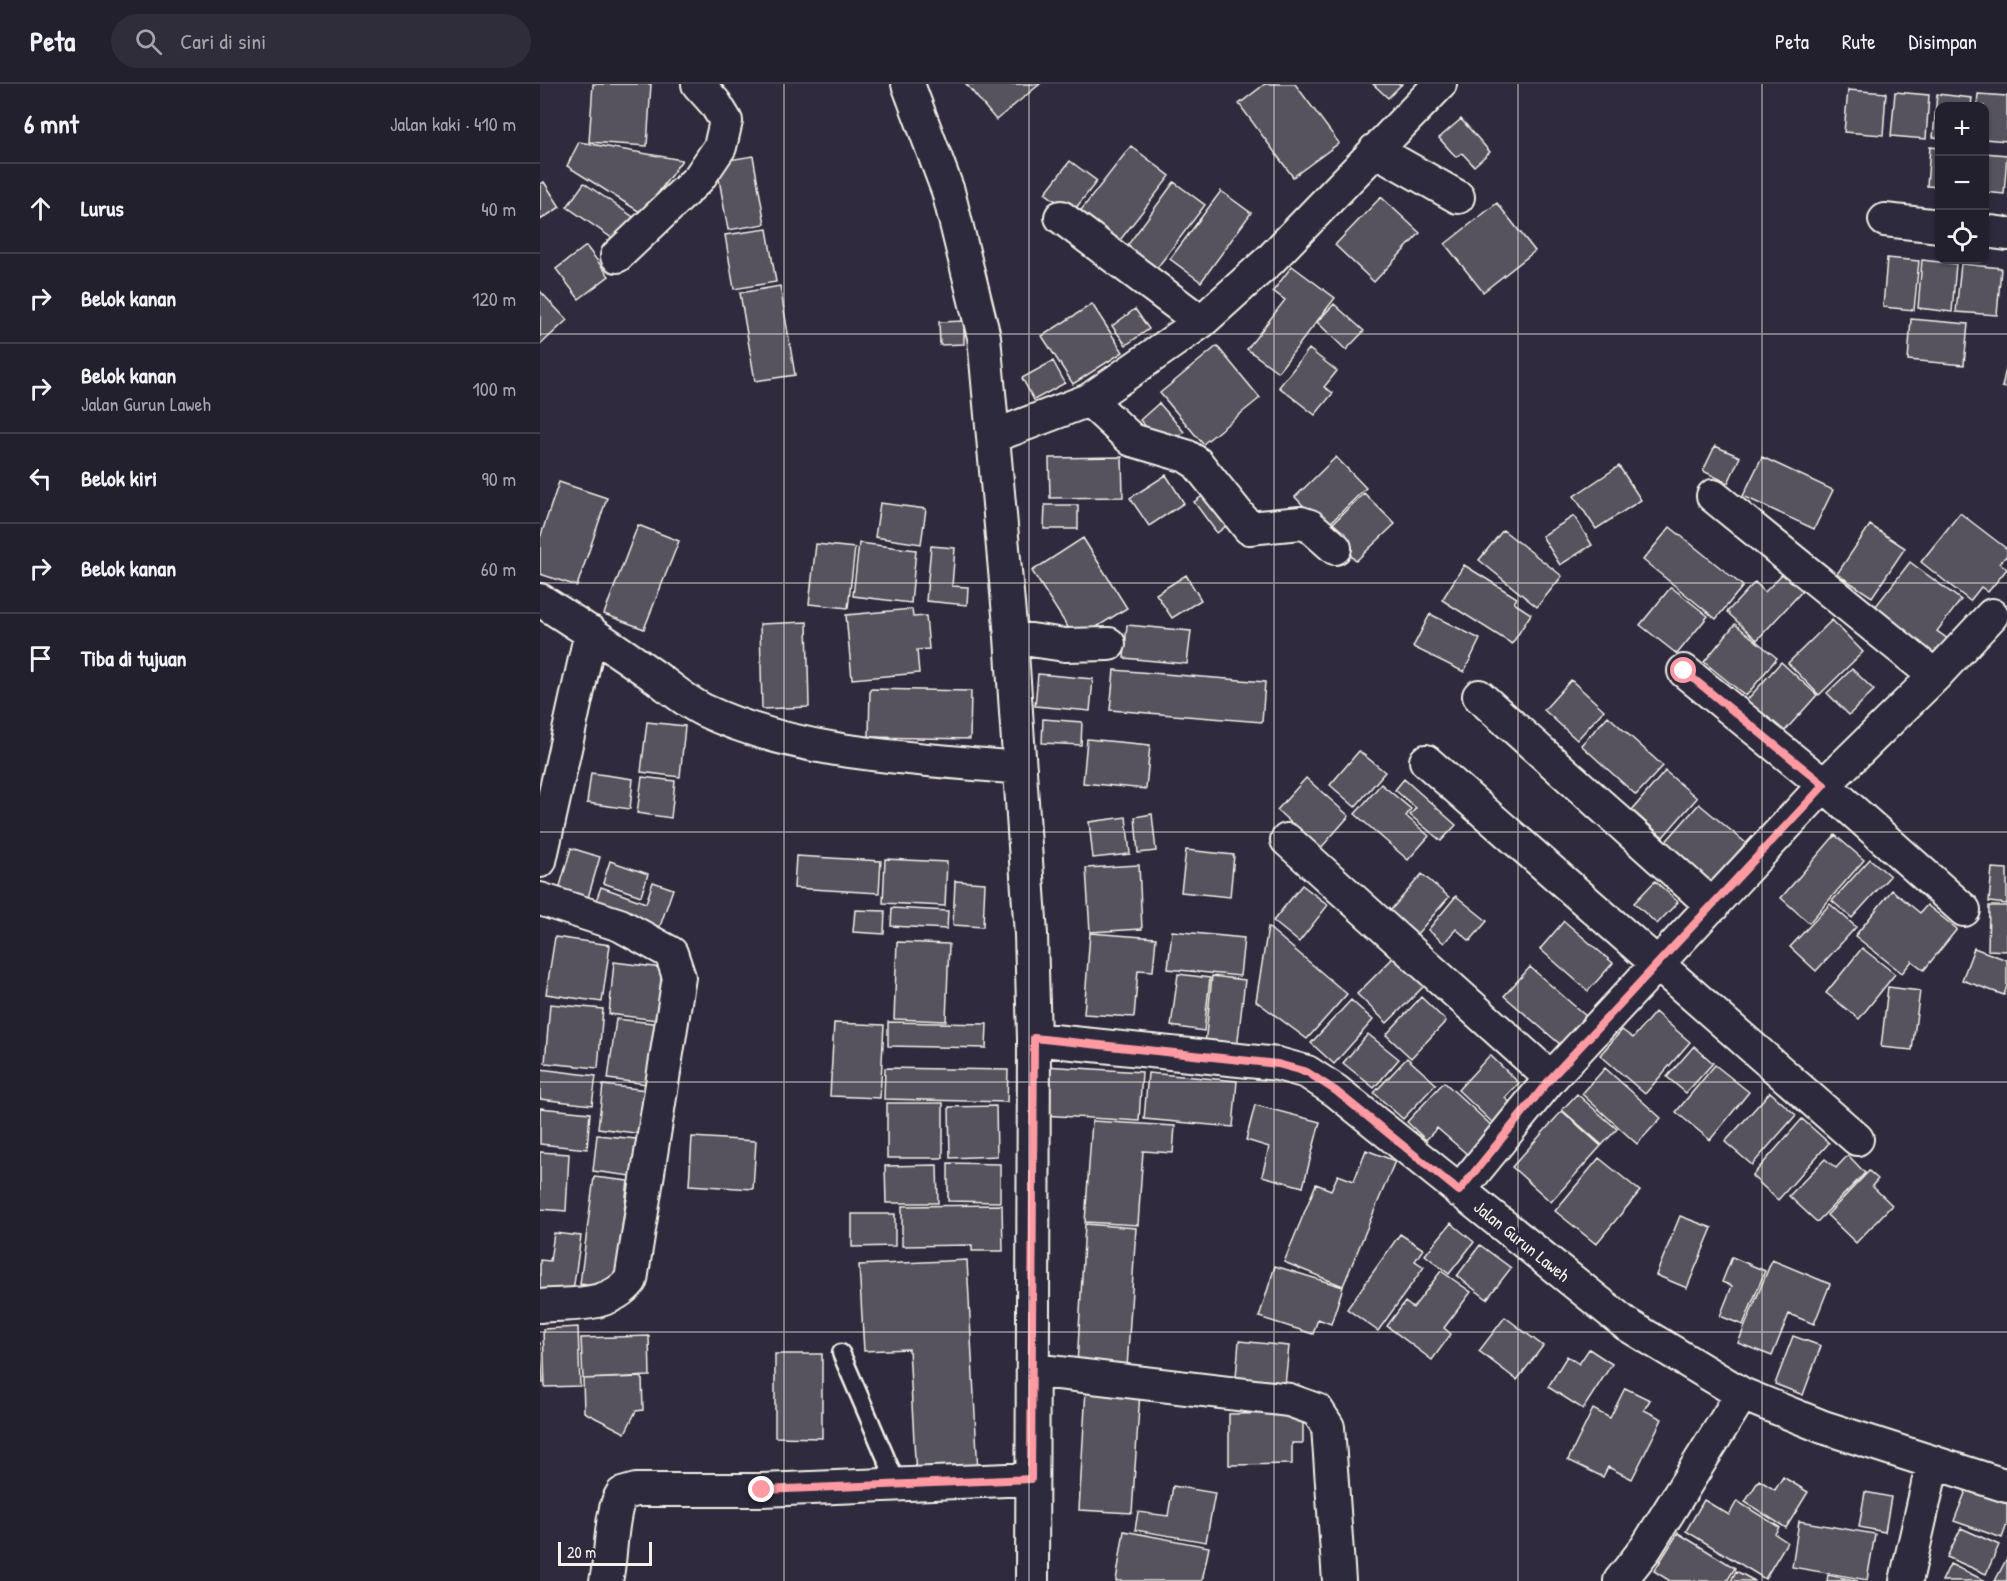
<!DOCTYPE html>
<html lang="id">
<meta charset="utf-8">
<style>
:root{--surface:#23202e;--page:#2f2d3a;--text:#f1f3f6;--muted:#a3a3aa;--line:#403e4a}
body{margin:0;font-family:"Patrick Hand",sans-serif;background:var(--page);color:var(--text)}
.controls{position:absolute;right:18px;top:18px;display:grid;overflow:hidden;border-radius:12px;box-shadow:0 2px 4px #0004}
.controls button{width:54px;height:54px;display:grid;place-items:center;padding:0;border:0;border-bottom:2px solid var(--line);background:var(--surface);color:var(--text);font:30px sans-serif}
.scale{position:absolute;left:18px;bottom:15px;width:94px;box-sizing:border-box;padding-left:6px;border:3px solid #f4f1e8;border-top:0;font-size:16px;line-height:21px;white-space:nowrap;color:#f4f1e8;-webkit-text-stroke:4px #2f2a3d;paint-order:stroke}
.stop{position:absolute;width:18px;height:18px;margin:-14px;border:4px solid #ff9aa2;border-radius:50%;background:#fff}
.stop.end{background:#ff9aa2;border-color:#fff;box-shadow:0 2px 6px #0008}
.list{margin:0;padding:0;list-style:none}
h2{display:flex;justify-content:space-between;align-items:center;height:78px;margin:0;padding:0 24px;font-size:26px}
h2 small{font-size:20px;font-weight:400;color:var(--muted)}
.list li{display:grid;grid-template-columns:39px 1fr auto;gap:18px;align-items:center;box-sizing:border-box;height:90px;padding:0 24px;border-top:2px solid var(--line)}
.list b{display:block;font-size:22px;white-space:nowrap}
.list p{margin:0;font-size:20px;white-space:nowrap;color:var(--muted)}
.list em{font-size:20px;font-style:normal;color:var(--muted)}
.icon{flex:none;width:33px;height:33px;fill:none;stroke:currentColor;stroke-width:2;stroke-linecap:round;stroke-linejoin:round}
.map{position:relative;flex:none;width:1467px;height:1497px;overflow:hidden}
header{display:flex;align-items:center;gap:36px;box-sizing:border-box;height:84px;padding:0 30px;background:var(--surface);border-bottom:2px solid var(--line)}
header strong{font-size:28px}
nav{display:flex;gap:33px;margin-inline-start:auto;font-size:21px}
.search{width:420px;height:54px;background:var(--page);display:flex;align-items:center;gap:15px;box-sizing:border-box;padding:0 21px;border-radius:33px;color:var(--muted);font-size:22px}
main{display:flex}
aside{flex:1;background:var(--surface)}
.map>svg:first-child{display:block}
.building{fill:#56525f;stroke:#f4f1e8;stroke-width:1.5}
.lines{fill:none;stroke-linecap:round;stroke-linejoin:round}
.service-casing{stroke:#f4f1e8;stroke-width:21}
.minor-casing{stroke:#f4f1e8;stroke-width:36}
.service{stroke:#2f2a3d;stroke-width:16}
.minor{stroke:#2f2a3d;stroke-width:32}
.route{stroke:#ff9aa2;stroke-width:8}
.grid{fill:none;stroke:#f4f1e8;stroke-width:1.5;stroke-opacity:0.55}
.labels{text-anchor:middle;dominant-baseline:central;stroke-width:6;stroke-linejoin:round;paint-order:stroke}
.street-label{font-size:18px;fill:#f4f1e8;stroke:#2f2a3d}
</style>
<header>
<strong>Peta</strong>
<div class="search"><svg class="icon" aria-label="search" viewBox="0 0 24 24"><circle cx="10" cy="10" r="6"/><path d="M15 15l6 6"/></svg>Cari di sini</div>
<nav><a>Peta</a><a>Rute</a><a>Disimpan</a></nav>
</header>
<main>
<aside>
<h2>6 mnt<small>Jalan kaki · 410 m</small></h2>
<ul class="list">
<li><svg class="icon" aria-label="ahead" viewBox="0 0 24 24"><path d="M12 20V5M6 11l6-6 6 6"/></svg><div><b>Lurus</b></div><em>40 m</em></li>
<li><svg class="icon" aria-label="right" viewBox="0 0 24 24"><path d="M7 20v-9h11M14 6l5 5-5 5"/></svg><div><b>Belok kanan</b></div><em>120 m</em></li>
<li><svg class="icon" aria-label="right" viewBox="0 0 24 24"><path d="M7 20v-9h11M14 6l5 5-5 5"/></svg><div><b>Belok kanan</b><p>Jalan Gurun Laweh</p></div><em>100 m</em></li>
<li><svg class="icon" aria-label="left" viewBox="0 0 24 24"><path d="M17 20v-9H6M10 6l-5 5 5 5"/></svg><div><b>Belok kiri</b></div><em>90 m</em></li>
<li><svg class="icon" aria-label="right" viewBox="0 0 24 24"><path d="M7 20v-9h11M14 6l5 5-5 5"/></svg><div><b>Belok kanan</b></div><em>60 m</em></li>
<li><svg class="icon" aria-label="arrive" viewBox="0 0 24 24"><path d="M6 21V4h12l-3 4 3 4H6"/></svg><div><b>Tiba di tujuan</b></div></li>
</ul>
</aside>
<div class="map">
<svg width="1467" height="1497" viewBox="0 0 1467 1497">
<rect width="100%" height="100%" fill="#2f2a3d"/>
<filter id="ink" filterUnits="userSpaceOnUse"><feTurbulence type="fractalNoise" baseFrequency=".0167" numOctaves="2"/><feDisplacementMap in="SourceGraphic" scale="12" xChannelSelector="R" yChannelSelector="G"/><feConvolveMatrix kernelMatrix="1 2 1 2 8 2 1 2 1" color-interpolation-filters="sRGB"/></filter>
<g filter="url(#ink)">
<path class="building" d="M53,0H111L107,62L49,58Z
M426,0H500L456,36Z
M725,0H755L799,59L753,93L699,20Z
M833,0H862L848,14Z
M1308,6L1346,9L1343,51L1304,48Z
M1355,8L1389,11L1386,55L1351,52Z
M1397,10L1432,14L1431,22H1400V54L1393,53Z
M1438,10L1467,12V57L1444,55V22H1437Z
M921,35L950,68L934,82L922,69L916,73L899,54Z
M39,58L142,76L103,130L27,82Z
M591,62L630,92L577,160L538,130Z
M1390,63L1400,64V103L1387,102Z
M1444,69L1467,71L1464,110L1444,108Z
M213,72L225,140L188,146L176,78Z
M530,77L557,97L532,129L505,109Z
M4,98L20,123L0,136V100Z
M634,98L665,121L617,184L587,162Z
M44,99L99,137L82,161L27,123Z
M681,107L711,129L661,198L630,175Z
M841,113L880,149L834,198L795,161Z
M957,119L995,167L943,208L905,160Z
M227,145L236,198L194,205L185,151Z
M46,162L69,192L39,215L16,185Z
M1347,174L1379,177L1374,226L1343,223Z
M1382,176L1416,180L1412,228L1378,224Z
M1421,180L1461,184L1457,231L1416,228Z
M752,182L795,214L738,288L707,265L745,216L733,207Z
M240,202L255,291L215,297L200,209Z
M0,207L27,236L0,261Z
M552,220L583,268L533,300L502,252Z
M794,220L824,247L806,266L777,238Z
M595,225L609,245L586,261L572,242Z
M1371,235L1428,240L1424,281L1368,276Z
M424,237V260L400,261L399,238Z
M677,262L720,314L663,360L620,309Z
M769,265L797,287L784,303L793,309L775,331L739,303Z
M513,277L525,299L494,316L482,294Z
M1467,280V304L1462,303Z
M619,319L644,348L625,364L600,336Z
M1175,362L1200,373L1188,399L1163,387Z
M582,373L583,413L510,414L509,374Z
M796,373L826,404L785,444L755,413Z
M1222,373L1293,406L1274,445L1203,412Z
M1079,382L1101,416L1056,445L1034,412Z
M626,391L644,419L609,442L590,414Z
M19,398L67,414L37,502L0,490V454Z
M667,409L690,439L677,449L654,418Z
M824,409L855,440L816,477L786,446Z
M340,419L386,425L381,460L335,453Z
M505,421H538V445H504Z
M1420,429L1467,465V471L1460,479L1467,485L1448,508L1441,503L1430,517L1381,478Z
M1034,432L1052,461L1020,481L1002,452Z
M98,441L139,457L104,545L64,530Z
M1330,441L1365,464L1332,513L1297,490Z
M1130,443L1203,502L1176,535L1103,476Z
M963,446L1022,492L997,523L939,476Z
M543,454L587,524L536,556L492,487Z
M319,459L376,466L371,519L313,512Z
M276,460L315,464L308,524L269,520Z
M391,462L415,464L412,502L428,503L427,521L386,517Z
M1370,478L1421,516L1397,547L1412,558L1399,577L1332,527Z
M924,481L977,514L974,519L991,530L972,560L902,516Z
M1247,485L1266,503L1217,556L1187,528L1215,498L1225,508Z
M646,491L661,516L632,534L616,510Z
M1131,503L1168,532L1137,570L1100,541Z
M372,525L373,533L386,532L389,565L377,566L379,589L312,595L306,531Z
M890,530L940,555L924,588L873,563Z
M1292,536L1323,568L1279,611L1248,579Z
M267,538L269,623L222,625L220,540Z
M1195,540L1237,574L1206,612L1164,578Z
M587,541L651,547L647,580L584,574Z
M1241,578L1277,611L1242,650L1206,617Z
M1312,585L1334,606L1309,631L1287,609Z
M574,586L725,598L722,638L570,626Z
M498,590L553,595L550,627L495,622Z
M1031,596L1064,626L1037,656L1004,626Z
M330,605L431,607L430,655L329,653Z
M1068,632L1123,682L1096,711L1041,661Z
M503,635L542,638L541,661L502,659Z
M107,638L145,642L140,693L101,688Z
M547,655L610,661L606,705L543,699Z
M819,667L845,688L815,723L790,701Z
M1125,687L1157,714L1123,753L1092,726Z
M51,689L93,695L90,725L47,719Z
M102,693L135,697L131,734L97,729Z
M766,694L809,732L780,765L737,726Z
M864,695L916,741L901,757L870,731L876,724L855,706Z
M841,700L871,725L866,732L889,752L868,776L815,730Z
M1159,720L1206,759L1169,802L1122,762Z
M612,730L616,767L598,769L595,733Z
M586,733L590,770L553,774L549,738Z
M1295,751L1324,776L1269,839L1241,814Z
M31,764L60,773L47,817L18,809Z
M646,766L694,771L690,813L641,808Z
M256,772L341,777L339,809L254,804Z
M345,775L407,778L405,822L343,819Z
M1330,775L1350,792L1312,834L1292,817Z
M70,777L108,790L101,812L63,799Z
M599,781L602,845L550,848L546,784Z
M1452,784L1467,785V820L1449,818Z
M882,790L909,813L877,850L850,827Z
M415,797L445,799L443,843L413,841Z
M1115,797L1138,818L1117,840L1094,819Z
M113,798L133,805L118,848L53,825L61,803L106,819Z
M762,801L788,821L759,858L733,837Z
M1352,806L1380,829L1387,821L1417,845L1384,886L1372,877L1362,889L1315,852Z
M916,812L947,837L930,857L916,845L904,859L888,846Z
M1290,820L1316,843L1276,887L1250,863Z
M1449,822H1467V867L1448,866Z
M352,824L408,827L407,845L351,842Z
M315,826L345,827L344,850L313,848Z
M1024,837L1073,879L1048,907L1000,865Z
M728,843L807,910L767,955L716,917Z
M632,847L704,854L700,892L628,885Z
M550,849L616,854L613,887L598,886L594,933L544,930Z
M15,853L70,861L62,918L6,910Z
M357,858L409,860L406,937L354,935Z
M1322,864L1355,890L1319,935L1286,909Z
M1434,864L1467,876V902L1464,911L1422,896Z
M854,873L884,902L847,939L817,910Z
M74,878L122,884L117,936L69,930Z
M990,883L1047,933L1021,961L964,912Z
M638,890L670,894L664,947L631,942Z
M672,892L705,896L697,964L665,961Z
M1348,903L1380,907L1372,966L1341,963Z
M881,913L906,937L871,974L846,951Z
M811,916L833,936L794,980L771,959Z
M10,920L63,925L58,984L5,979Z
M1115,928L1150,958L1105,1010L1060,971L1082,946L1093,954Z
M76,935L122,940L115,1001L68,995Z
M348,938L447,940L446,964L348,962Z
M294,939L344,941L340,1014L290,1012Z
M828,950L859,975L834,1004L803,979Z
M1154,962L1173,979L1146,1009L1127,993Z
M950,971L979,999L965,1014L974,1022L956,1042L918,1006Z
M867,974L896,1000L863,1035L834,1009Z
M1175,981L1209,1008L1170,1056L1136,1028Z
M504,982L602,988L599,1037L502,1031Z
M345,984L468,986L467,1018L344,1015Z
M1065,984L1121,1034L1097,1060L1042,1010Z
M0,985L56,992L52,1021L0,1015Z
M608,989L697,997L693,1043L604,1035Z
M904,998L953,1043L928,1071L897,1044L886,1056L867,1038Z
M63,1001L107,1006L102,1050L58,1044Z
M1230,1008L1256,1031L1212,1081L1185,1058Z
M1037,1010L1077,1045L1062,1061L1022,1026Z
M347,1019H403V1074H347Z
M715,1021L780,1038L763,1103L722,1092L729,1063L706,1056Z
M456,1022L457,1072L410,1074L409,1023Z
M0,1024L50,1029L47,1065L0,1060Z
M1022,1027L1061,1062L1011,1118L972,1083Z
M1262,1035L1289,1059L1238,1116L1212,1092Z
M552,1037L635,1042L633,1069L603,1067L598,1141L545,1138Z
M57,1051L96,1055L91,1092L53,1087Z
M152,1053L216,1057L213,1105L149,1101Z
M826,1066L855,1077L803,1202L744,1178L776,1100L791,1106L798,1091L814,1097Z
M0,1068L29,1070L26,1127L0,1125Z
M1308,1071L1325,1089L1277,1138L1249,1112L1285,1075L1296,1084Z
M1059,1074L1100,1107L1056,1160L1015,1127Z
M408,1079L460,1080V1118L408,1117Z
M397,1081L398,1119H346L345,1082Z
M1329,1087L1338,1095L1332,1102L1352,1121L1316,1159L1287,1131Z
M54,1093L88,1097L74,1205L40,1200Z
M462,1121L463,1167H432V1161L362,1162V1122Z
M312,1130H355V1162L312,1163Z
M1140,1132L1172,1144L1147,1204L1116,1191Z
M911,1139L934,1158L909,1190L885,1171Z
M545,1140L596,1144L587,1284L537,1281Z
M14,1149L41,1152L32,1214L0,1209V1176L10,1177Z
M860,1150L883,1165L875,1177L884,1183L838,1247L807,1225Z
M940,1161L971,1184L947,1215L917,1192Z
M1192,1173L1225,1187L1203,1241L1180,1232L1192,1202L1182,1198Z
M427,1176L438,1389L376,1393L369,1265L324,1267L319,1181Z
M1232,1176L1290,1200L1274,1240L1249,1230L1232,1272L1198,1259Z
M735,1182L803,1203L791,1240L778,1235L773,1250L719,1233Z
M901,1187L931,1208L904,1244L911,1250L892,1276L847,1242L865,1218L873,1224Z
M965,1233L1003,1262L977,1296L939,1267Z
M38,1243L40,1302L5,1303L3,1245Z
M109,1252L110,1292L43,1295L41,1254Z
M1253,1252L1281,1262L1263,1311L1235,1300Z
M699,1257L749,1262L744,1311L695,1306Z
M0,1258L3,1299H0Z
M1049,1265L1072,1280L1043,1325L1008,1303L1027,1272L1039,1280Z
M235,1270H282V1354L235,1353Z
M102,1293L103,1326L96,1327L85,1349L44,1328L43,1295Z
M1085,1304L1110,1316L1104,1326L1122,1335L1092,1395L1068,1383L1063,1393L1028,1376L1053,1325L1070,1334Z
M546,1305L600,1308L592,1429L539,1426Z
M763,1329V1359H752V1380L689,1381V1330Z
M1243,1393L1268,1408L1246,1444L1205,1418L1219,1396L1235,1406Z
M633,1402L675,1409L666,1458L595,1446L598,1428L628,1432Z
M1427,1404L1467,1418V1440L1462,1454L1414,1437Z
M1325,1408L1351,1413L1345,1448L1319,1443Z
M1164,1416L1189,1431L1197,1417L1239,1443L1235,1450L1247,1458L1225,1495L1146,1447Z
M1259,1437L1335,1450L1327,1496L1252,1483Z
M1421,1444L1459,1461L1446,1490L1407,1473Z
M584,1447L669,1463L662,1497H576Z
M1138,1449L1195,1484L1187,1497H1130L1114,1487Z
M1467,1474V1497H1455Z
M1410,1480L1446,1497H1402Z
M1196,1487L1215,1497H1191Z
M1288,1491L1318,1497H1287Z"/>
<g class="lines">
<g class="service-casing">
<path id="service" d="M301,1269L357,1400"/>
</g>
<g class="minor-casing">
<path id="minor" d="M368,0L408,107L444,253L471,553L491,851L494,955L492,1497
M835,66L918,113
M521,133L661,238
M1345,136L1400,142
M1444,147L1467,150
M77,172L159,94L180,63L186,37L175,19L158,0
M549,316L592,356L646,372L657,379L709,444L761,439L770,442L795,464
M454,352L549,316L661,238L731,175L900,0
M1173,412L1395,592
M0,516C36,539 72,562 107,587C125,599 143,616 163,626C261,672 374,674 480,684
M471,553L525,561L569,560
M1144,587L1284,701L1424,826
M939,612L1173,822
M886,677L1317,1055
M747,756L1011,994
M0,777L51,548
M0,815L80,841L131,869L139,893L91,1196C69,1224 33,1219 0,1222
M494,955L738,980L767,988L796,1007L1086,1240L1202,1310L1283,1343L1467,1402
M919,1107L1011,994L1284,701L1395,592L1452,531
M493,1286L749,1316L777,1326L788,1343L799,1497
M66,1497C72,1473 70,1427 82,1410L96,1406H222L491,1395
M1080,1497L1106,1464L1202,1310
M1366,1497L1393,1378"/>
</g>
<use href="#service" class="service"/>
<use href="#minor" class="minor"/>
</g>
</g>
<g class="lines" filter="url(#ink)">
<path class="route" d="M222,1406L491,1395L494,954L738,980L767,988L796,1007L919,1107L1011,994L1284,701L1144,587"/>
</g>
<path class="grid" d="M244,0V1497M489,0V1497M734,0V1497M978,0V1497M1222,0V1497M0,250H1467M0,499H1467M0,748H1467M0,998H1467M0,1248H1467"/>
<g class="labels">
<g class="street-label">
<text transform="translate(982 1157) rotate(39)">Jalan Gurun Laweh</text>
</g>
</g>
</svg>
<div class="controls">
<button>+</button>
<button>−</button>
<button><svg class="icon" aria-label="locate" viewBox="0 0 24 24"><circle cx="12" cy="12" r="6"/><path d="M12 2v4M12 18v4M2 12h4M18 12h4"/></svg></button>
</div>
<div class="scale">20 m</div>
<div class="stop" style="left:1144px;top:587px"></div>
<div class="stop end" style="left:222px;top:1406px"></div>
</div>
</main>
